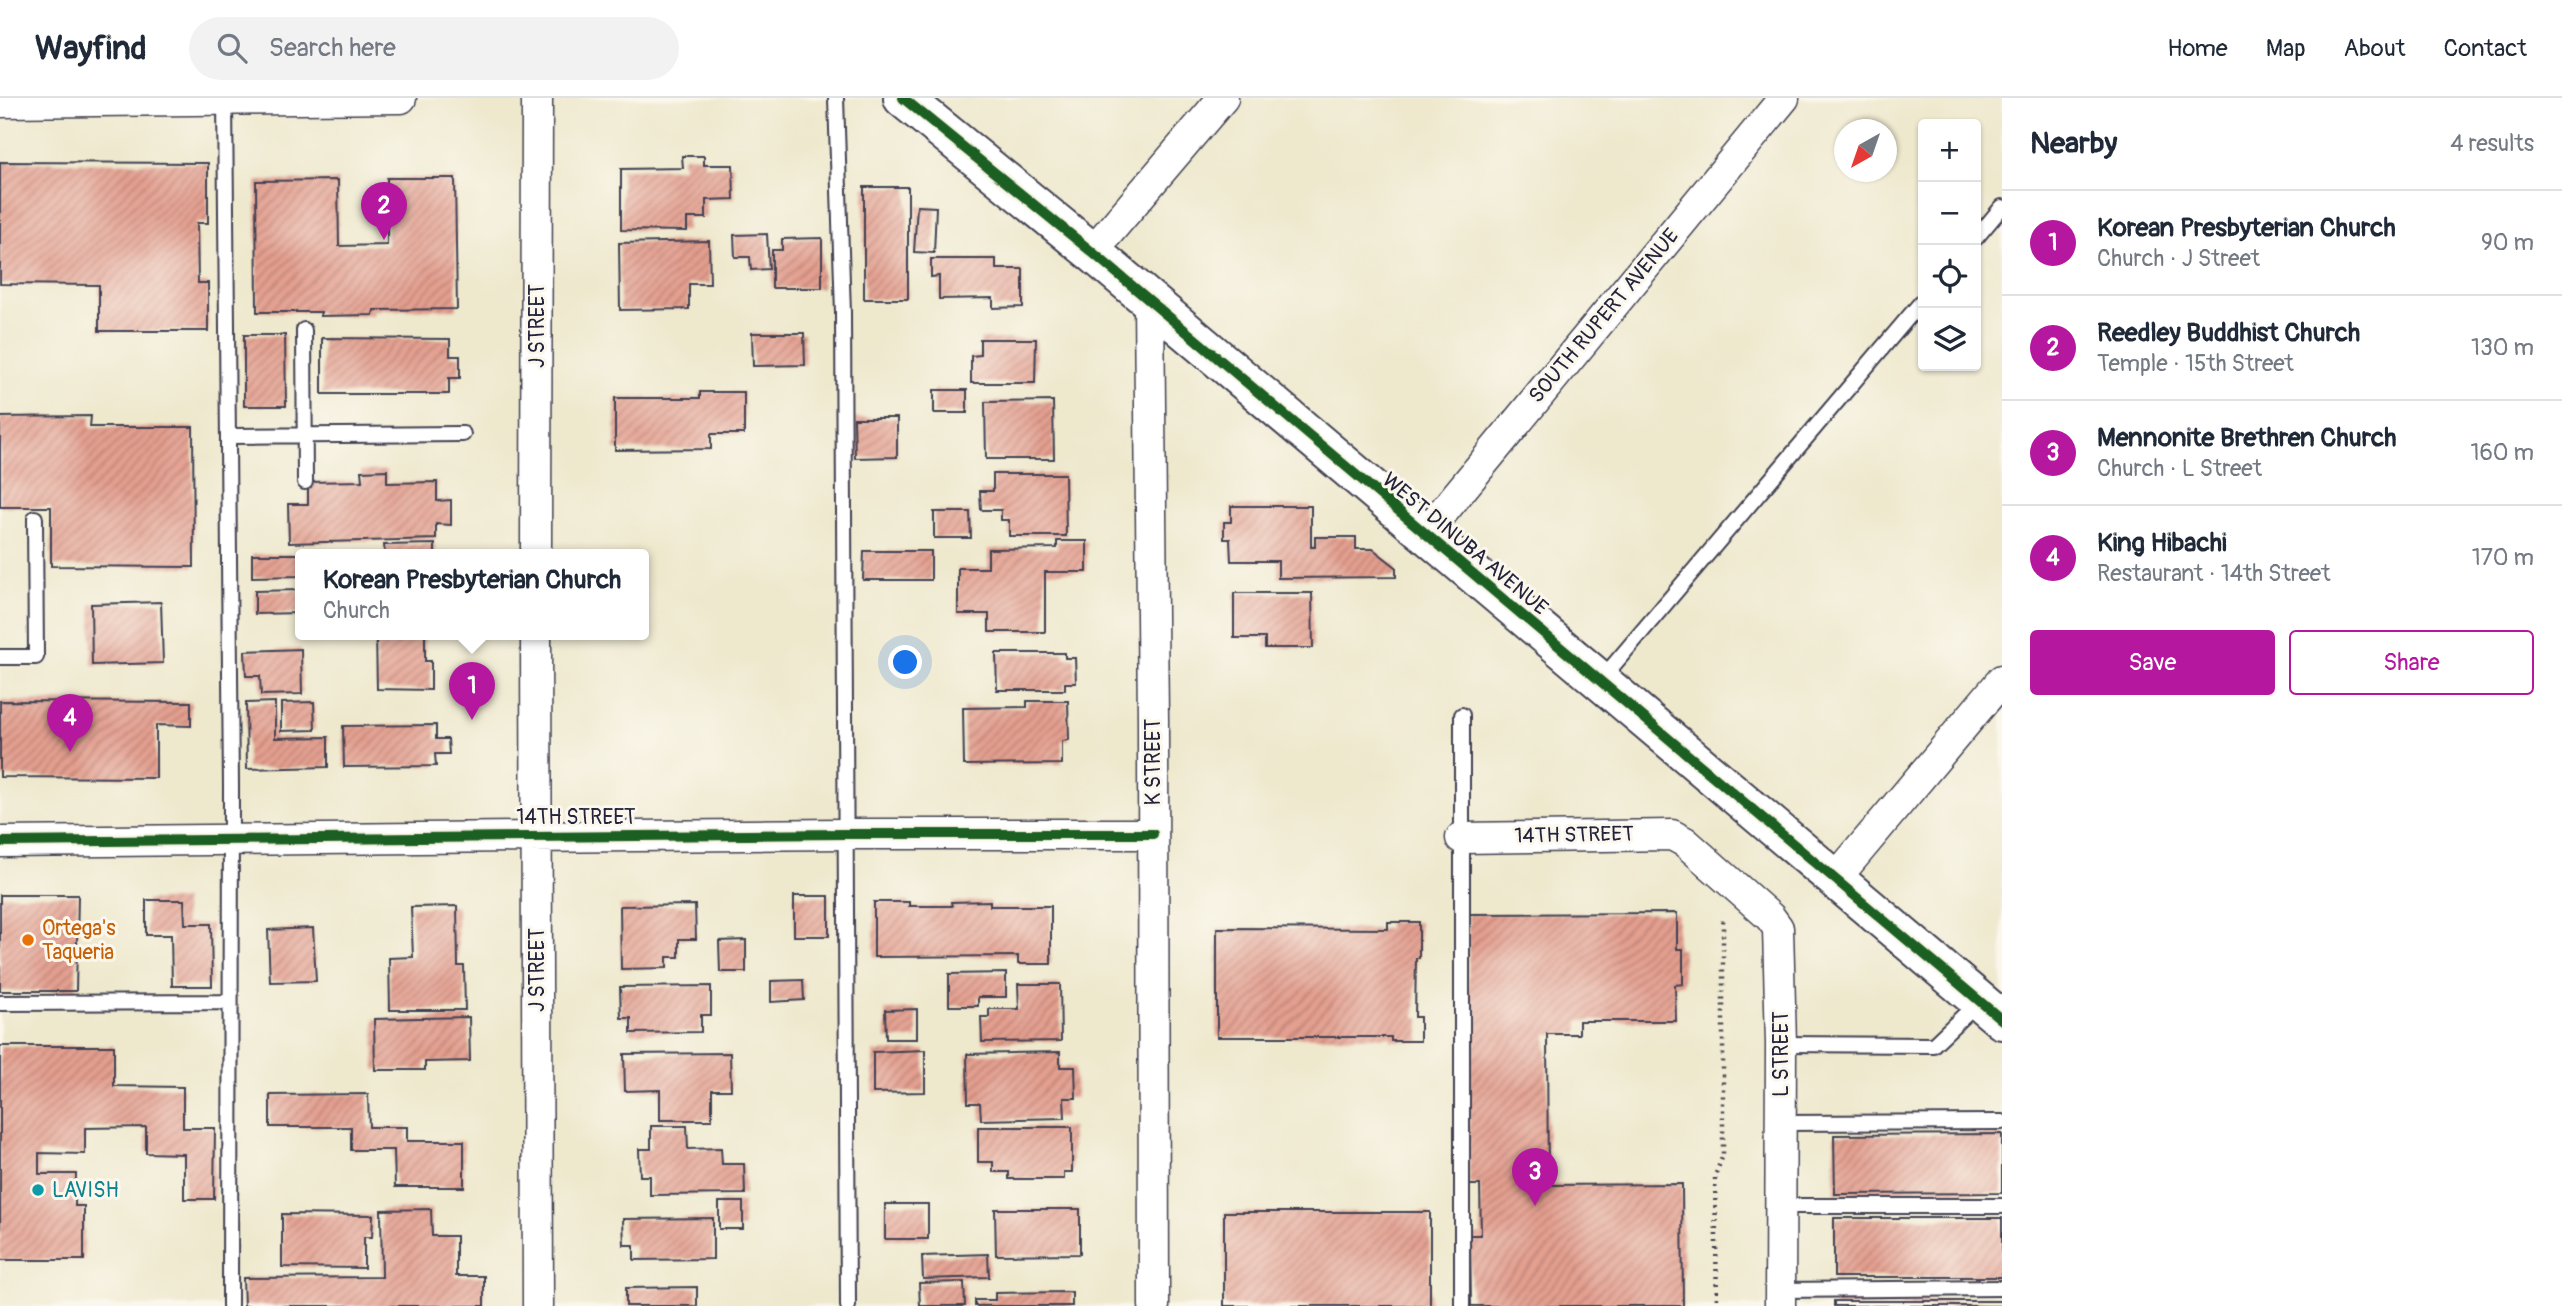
<!DOCTYPE html>
<meta charset="utf-8">
<style>
:root{--surface:#fff;--page:#f2f2f3;--text:#1f2937;--muted:#747a83;--line:#e0e1e3;--accent:#b5179e}
body{margin:0;font-family:Pangolin,sans-serif;background:var(--page);color:var(--text)}
.controls{position:absolute;right:21px;top:21px;display:grid;overflow:hidden;border-radius:7px;box-shadow:0 2px 5px #0004}
.controls button{width:63px;height:63px;display:grid;place-items:center;padding:0;border:0;border-bottom:2px solid var(--line);background:var(--surface);color:var(--text);font:35px sans-serif}
.compass{position:absolute;left:1834px;top:21px;width:63px;height:63px;border-radius:50%;background:var(--surface);box-shadow:0 2px 5px #0004;rotate:220deg}
.you{position:absolute;left:906px;top:565px;width:24px;height:24px;margin:-18px;border:5px solid #fff;border-radius:50%;background:#1a73e8;box-shadow:0 0 0 10px #1a73e833}
.badge{display:grid;place-items:center;width:46px;height:46px;border-radius:50%;background:var(--accent);color:#fff;font-size:23px;font-weight:700}
.pin{position:absolute;translate:-50% -58px;filter:drop-shadow(0 2px 4px #0008)}
.pin::after{content:'';position:absolute;top:37px;width:24px;height:21px;background:inherit;clip-path:polygon(0 0,100% 0,50% 100%)}
.popup{position:absolute;left:295px;top:451px;width:354px;height:91px;box-sizing:border-box;display:grid;place-content:center;border-radius:7px;background:var(--surface);filter:drop-shadow(0 2px 5px #0005);font-size:23px;white-space:nowrap;color:var(--muted)}
.popup b{font-size:26px;color:var(--text)}
.popup::after{content:'';position:absolute;left:50%;top:100%;margin-left:-14px;border:14px solid transparent;border-top-color:var(--surface)}
.list{margin:0;padding:0;list-style:none}
h2{display:flex;justify-content:space-between;align-items:center;height:91px;margin:0;padding:0 28px;font-size:30px}
h2 small{font-size:23px;font-weight:400;color:var(--muted)}
.list li{display:grid;grid-template-columns:46px 1fr auto;gap:21px;align-items:center;box-sizing:border-box;height:105px;padding:0 28px;border-top:2px solid var(--line)}
.list b{display:block;font-size:26px;white-space:nowrap}
.list p{margin:0;font-size:23px;white-space:nowrap;color:var(--muted)}
.list em{font-size:23px;font-style:normal;color:var(--muted)}
.actions{display:flex;gap:14px;padding:21px 28px}
.actions a{flex:1;padding:16px 0;border:2px solid var(--accent);border-radius:7px;text-align:center;font-size:24px;color:var(--accent)}
.actions .main{background:var(--accent);color:#fff}
.icon{flex:none;width:38px;height:38px;fill:none;stroke:currentColor;stroke-width:2;stroke-linecap:round;stroke-linejoin:round}
.map{position:relative;flex:none;width:2002px;height:1208px;overflow:hidden}
header{display:flex;align-items:center;gap:42px;box-sizing:border-box;height:98px;padding:0 35px;background:var(--surface);border-bottom:2px solid var(--line)}
header strong{font-size:33px}
nav{display:flex;gap:38px;margin-inline-start:auto;font-size:24px}
.search{width:490px;height:63px;background:var(--page);display:flex;align-items:center;gap:18px;box-sizing:border-box;padding:0 24px;border-radius:38px;color:var(--muted);font-size:26px}
main{display:flex}
aside{flex:1;background:var(--surface)}
.map>svg:first-child{display:block}
.building{fill:url(#building-hatch)}
.lines{fill:none;stroke-linecap:round;stroke-linejoin:round}
.lane-casing{stroke:#414051;stroke-width:18}
.street-casing{stroke:#414051;stroke-width:33}
.secondary-casing{stroke:#414051;stroke-width:42}
.path{stroke:#414051;stroke-width:4.5;stroke-dasharray:2 5;stroke-linecap:butt}
.lane{stroke:#fff;stroke-width:14}
.street{stroke:#fff;stroke-width:30}
.secondary{stroke:#fff;stroke-width:38}
.cycleway-casing{stroke:#fbf7ec;stroke-width:15}
.cycleway{stroke:#1b5e20;stroke-width:10}
.food-dot{fill:#e8710a;stroke:#fbf7ec;stroke-width:2.5}
.culture-dot{fill:#0f9aa8;stroke:#fbf7ec;stroke-width:2.5}
.labels{text-anchor:middle;dominant-baseline:central;stroke-width:6;stroke-linejoin:round;paint-order:stroke}
.street-label{font-size:21px;fill:#22223b;stroke:#fbf7ec}
.food-label{font-size:21px;fill:#c56008;stroke:#fbf7ec;text-anchor:start}
.culture-label{font-size:21px;fill:#0d838f;stroke:#fbf7ec;text-anchor:start}
</style>
<header>
<strong>Wayfind</strong>
<div class="search"><svg class="icon" aria-label="search" viewBox="0 0 24 24"><circle cx="10" cy="10" r="6"/><path d="M15 15l6 6"/></svg>Search here</div>
<nav><a>Home</a><a>Map</a><a>About</a><a>Contact</a></nav>
</header>
<main>
<div class="map">
<svg width="2002" height="1208" viewBox="0 0 2002 1208">
<defs>
<pattern id="building-hatch" width="6" height="6" patternUnits="userSpaceOnUse" patternTransform="scale(1.75)"><rect width="6" height="6" fill="#e49f8f"/><path d="M-1 1l2-2M0 6l6-6M5 7l2-2" fill="none" stroke="#b88176"/></pattern>
</defs>
<rect width="100%" height="100%" fill="#fbf7ec"/>
<filter id="ink" filterUnits="userSpaceOnUse"><feTurbulence type="fractalNoise" baseFrequency=".0143" numOctaves="2"/><feDisplacementMap in="SourceGraphic" scale="14" xChannelSelector="R" yChannelSelector="G"/><feConvolveMatrix kernelMatrix="1 2 1 2 8 2 1 2 1" color-interpolation-filters="sRGB"/></filter>
<filter id="wash" filterUnits="userSpaceOnUse"><feTurbulence type="fractalNoise" baseFrequency=".00686" numOctaves="4" result="noise"/><feDisplacementMap in="SourceGraphic" scale="28" xChannelSelector="R" yChannelSelector="G"/><feGaussianBlur stdDeviation="1.57" result="paint"/><feColorMatrix in="noise" values="0 0 0 0 0 0 0 0 0 0 0 0 0 0 0 0 0 1.4 0 .05"/><feComposite in="paint" operator="in"/></filter>
<g filter="url(#wash)">
<rect width="100%" height="100%" fill="#eee8cd"/>
<g id="blocks">
<path class="building" d="M682,58H704V67H733L734,101L706,102V120H687V133L621,132V71L683,70Z
M0,64L208,65V125H197L198,185H208V233H99V187L0,186Z
M387,80H455L457,211L374,212L373,217L320,218L321,214H257L256,83L338,82L339,148L387,147Z
M864,89H908V201H864Z
M917,108L936,109L934,155L914,154Z
M767,136L769,171L751,172L750,159H735L734,137Z
M822,140V190H772V152H782V141Z
M709,143L710,186H689V211L620,212L619,145Z
M931,161H996V171H1023V209L993,210V200L939,201V178L931,179Z
M752,235H804L805,267L753,268Z
M244,237H285L286,308H244Z
M322,240L450,241V258H460V280H449V296H322Z
M980,241H1036L1035,285H971V258L980,257Z
M934,292H967V315H934Z
M700,294H744V336H711V351L615,352V300H700Z
M1053,303L1054,361H986L985,304Z
M91,318L90,329H193L194,469L51,468V409H0V319Z
M854,320H897V359L855,360Z
M387,372V385L437,384V403L451,402V427L436,426V441L289,445L288,406H308V384L362,383L361,373Z
M993,376H1065L1066,438H1009V422H1001V412H981L980,393H993Z
M1231,408H1311V449H1315V439H1356V451H1373L1396,469V479L1278,480V463H1231L1230,441H1224V424H1231Z
M934,414H970L971,440H934Z
M1057,443H1087V474H1045V534H989V516H958V470H988V451L1057,450Z
M435,446V456H385L384,447Z
M864,453H931V482H863Z
M252,456H300V478L252,479Z
M300,492V515L255,516V493Z
M1234,495H1312L1313,550H1265V540H1234Z
M161,504L163,565L92,567L91,506Z
M376,536H425V563H431V592L377,591Z
M301,551L302,596L261,597L260,578H246L245,553Z
M996,555H1065V560H1075L1076,585H1065V592H997Z
M0,603L191,604V628L156,627V680L0,679Z
M1027,603H1068L1069,642L1062,643V666L964,667L963,610L1027,609Z
M275,604V640L328,639V669L247,671L246,605Z
M314,604L315,632L281,633V605Z
M436,627V641H448L449,656H435L436,668L344,669L343,628Z
M0,797H78L76,893H0Z
M794,798H829V838H794Z
M146,802H184L185,826H211L212,888H172L171,837H146Z
M990,803V808H1051V866H1018V858L874,859V804H909V808H952L951,804Z
M695,807L696,841H679V859H667V870L621,871L620,808Z
M457,808L458,868H464L465,912H390L389,860L413,859L411,809Z
M1677,815V851H1683V886L1675,887L1676,923H1579V936H1547L1548,1087L1682,1086L1683,1208H1471L1470,1137H1481L1480,1087H1469L1468,816Z
M1388,824H1419V860H1416L1415,919H1420V943H1391V939H1217V830L1388,831Z
M313,830L316,883L270,884L268,832Z
M746,842V874H720L719,843Z
M1006,875V899H978V908H949V876Z
M803,882L804,902L771,904V883Z
M1018,886H1060L1061,943L982,944L981,919H989V911H1019Z
M711,888V917H701V934L631,935V920H621L620,889Z
M917,911V941H886L885,912Z
M469,919L470,963L425,964V972H375L374,921Z
M0,948H114V988L183,989V1030H215L214,1101H184V1056L146,1055V1029L85,1030V1056L39,1055V1076H76L75,1108H84V1162H0Z
M925,952V994L873,995V954Z
M1060,954V969H1075L1076,1000H1064L1065,1020L981,1022L980,1005H968L967,956Z
M730,955L731,992H712V1022H660V992L625,993L624,956Z
M368,996L369,1029H407V1043H464V1089H395L394,1052H351V1029H270V997Z
M651,1028H687L688,1051L721,1050L722,1066H744L745,1096L650,1097V1078H640L639,1051H651Z
M978,1029H1072V1074H1064V1081H1009V1074H993V1064H978Z
M2002,1036V1095L1835,1096L1834,1037Z
M719,1104H743V1131H719Z
M885,1106H928V1141H885Z
M431,1111L432,1138H456V1178H484V1208H244L243,1180L382,1179L381,1112Z
M995,1111H1080V1156L996,1157Z
M1224,1114H1430V1208H1224Z
M282,1116L373,1117L372,1139H364V1170L282,1169Z
M713,1120V1161L634,1162V1147H624L623,1121Z
M1834,1120H2002V1179H1834Z
M988,1156L989,1179L923,1181L922,1158Z
M964,1184L965,1208H920L919,1185Z
M697,1189V1208H626V1190Z
M1072,1194V1208H975V1202H995V1195Z
M1834,1203H2002V1208H1834Z"/>
</g>
</g>
<g filter="url(#ink)">
<use href="#blocks" fill-opacity="0" stroke="#414051" stroke-width="2"/>
<g class="lines">
<g class="lane-casing">
<path id="lane" d="M225,0L231,689L230,1208
M836,0L843,215L848,1208
M1976,140L2002,109
M304,232L305,384
M228,338L463,336
M0,559H36L35,420
M1600,583L1923,202
M0,905L229,904
M1781,946L1933,947L1979,903
M1780,1025L2002,1024
M1781,1108H2002
M1780,1192L2002,1190
M1462,1208V617"/>
</g>
<g class="street-casing">
<path id="street" d="M0,4L401,0
M1092,154L1223,0
M1149,203L1153,622L1154,1208
M1424,437L1784,0
M536,456L537,0
M536,536L538,1208
M1461,740L1672,737L1685,744L1770,819L1778,830L1781,946L1780,1208
M0,744L845,736H1153
M1835,781L2002,582"/>
</g>
<g class="secondary-casing">
<path id="secondary" d="M903,0L1092,154L2002,922"/>
</g>
<path class="path" d="M1717,1208L1715,1078L1723,1057V818"/>
<use href="#lane" class="lane"/>
<use href="#street" class="street"/>
<use href="#secondary" class="secondary"/>
<g class="cycleway-casing">
<path id="cycleway" d="M903,0L1092,154L2002,922
M0,744L845,736H1153"/>
</g>
<use href="#cycleway" class="cycleway"/>
</g>
</g>
<circle class="food-dot" cx="28" cy="842" r="7"/>
<circle class="culture-dot" cx="38" cy="1092" r="7"/>
<g class="labels">
<g class="street-label">
<text transform="translate(1604 218) rotate(-50)">SOUTH RUPERT AVENUE</text>
<text transform="translate(537 228) rotate(-90)">J STREET</text>
<text transform="translate(1465 446) rotate(40)">WEST DINUBA AVENUE</text>
<text transform="translate(1153 664) rotate(-90)">K STREET</text>
<text x="576" y="719">14TH STREET</text>
<text transform="translate(1574 737) rotate(-1)">14TH STREET</text>
<text transform="translate(537 872) rotate(-90)">J STREET</text>
<text transform="translate(1781 956) rotate(-90)">L STREET</text>
</g>
<g class="food-label">
<text x="42" y="830">Ortega's<tspan x="42" dy="24">Taqueria</tspan></text>
</g>
<g class="culture-label">
<text x="52" y="1092">LAVISH</text>
</g>
</g>
</svg>
<div class="controls">
<button>+</button>
<button>−</button>
<button><svg class="icon" aria-label="locate" viewBox="0 0 24 24"><circle cx="12" cy="12" r="6"/><path d="M12 2v4M12 18v4M2 12h4M18 12h4"/></svg></button>
<button><svg class="icon" aria-label="layers" viewBox="0 0 24 24"><path d="M12 4l9 5-9 5-9-5zM3 14l9 5 9-5"/></svg></button>
</div>
<svg class="compass" viewBox="-18 -18 36 36"><path d="M0-13l5 13h-10z" fill="#e53935"/><path d="M0 13l5-13h-10z" fill="#747a83"/></svg>
<div class="you"></div>
<div class="pin badge" style="left:472px;top:622px">1</div>
<div class="popup"><b>Korean Presbyterian Church</b>Church</div>
<div class="pin badge" style="left:384px;top:142px">2</div>
<div class="pin badge" style="left:1535px;top:1108px">3</div>
<div class="pin badge" style="left:70px;top:654px">4</div>
</div>
<aside>
<h2>Nearby<small>4 results</small></h2>
<ul class="list">
<li><span class="badge">1</span><div><b>Korean Presbyterian Church</b><p>Church · J Street</p></div><em>90 m</em></li>
<li><span class="badge">2</span><div><b>Reedley Buddhist Church</b><p>Temple · 15th Street</p></div><em>130 m</em></li>
<li><span class="badge">3</span><div><b>Mennonite Brethren Church</b><p>Church · L Street</p></div><em>160 m</em></li>
<li><span class="badge">4</span><div><b>King Hibachi</b><p>Restaurant · 14th Street</p></div><em>170 m</em></li>
</ul>
<div class="actions"><a class="main">Save</a><a>Share</a></div>
</aside>
</main>
